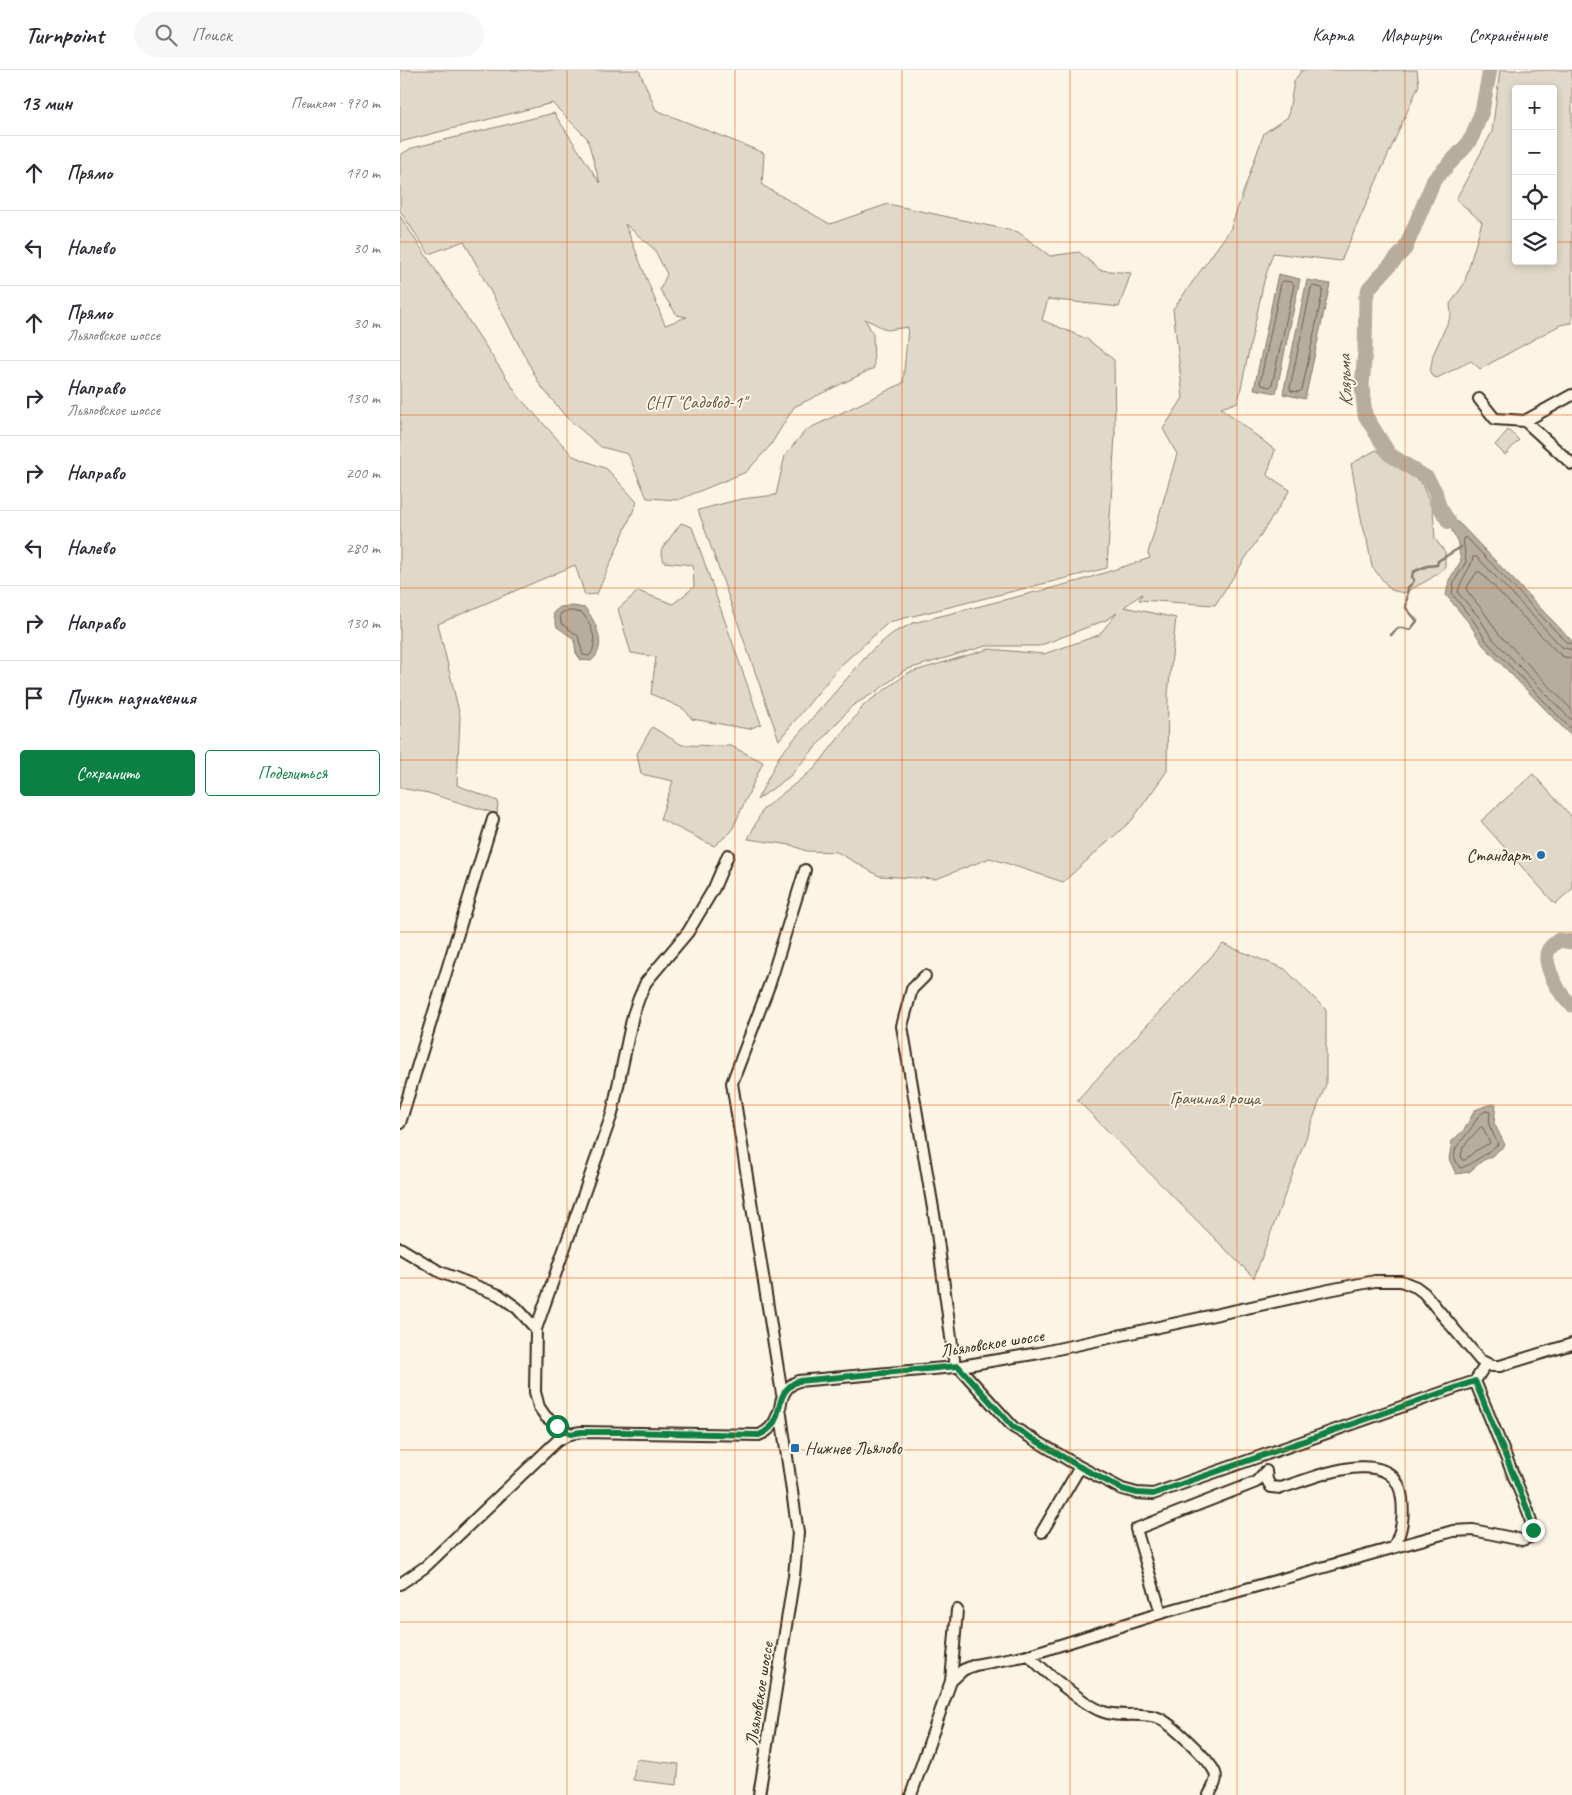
<!DOCTYPE html>
<html lang="ru">
<meta charset="utf-8">
<style>
:root{--surface:#fff;--page:#f7f7f7;--text:#2b2b33;--muted:#7c7c81;--line:#e1e1e2;--accent:#0b8043}
body{margin:0;font-family:Caveat,sans-serif;background:var(--page);color:var(--text)}
.controls{position:absolute;right:15px;top:15px;display:grid;overflow:hidden;border-radius:5px;box-shadow:0 2px 8px #0003}
.controls button{width:45px;height:45px;display:grid;place-items:center;padding:0;border:0;border-bottom:1px solid var(--line);background:var(--surface);color:var(--text);font:25px sans-serif}
.stop{position:absolute;width:15px;height:15px;margin:-11px;border:4px solid #0b8043;border-radius:50%;background:#fff}
.stop.end{background:#0b8043;border-color:#fff;box-shadow:0 1px 5px #0008}
.list{margin:0;padding:0;list-style:none}
h2{display:flex;justify-content:space-between;align-items:center;height:65px;margin:0;padding:0 20px;font-size:21px}
h2 small{font-size:16px;font-weight:400;color:var(--muted)}
.list li{display:grid;grid-template-columns:32px 1fr auto;gap:15px;align-items:center;box-sizing:border-box;height:75px;padding:0 20px;border-top:1px solid var(--line)}
.list b{display:block;font-size:19px;white-space:nowrap}
.list p{margin:0;font-size:16px;white-space:nowrap;color:var(--muted)}
.list em{font-size:16px;font-style:normal;color:var(--muted)}
.actions{display:flex;gap:10px;padding:15px 20px}
.actions a{flex:1;padding:11px 0;border:1px solid var(--accent);border-radius:5px;text-align:center;font-size:18px;color:var(--accent)}
.actions .main{background:var(--accent);color:#fff}
.icon{flex:none;width:28px;height:28px;fill:none;stroke:currentColor;stroke-width:2;stroke-linecap:round;stroke-linejoin:round}
.map{position:relative;flex:none;width:1172px;height:1725px;overflow:hidden}
header{display:flex;align-items:center;gap:30px;box-sizing:border-box;height:70px;padding:0 25px;background:var(--surface);border-bottom:1px solid var(--line)}
header strong{font-size:24px}
nav{display:flex;gap:28px;margin-inline-start:auto;font-size:18px}
.search{width:350px;height:45px;background:var(--page);display:flex;align-items:center;gap:12px;box-sizing:border-box;padding:0 18px;border-radius:28px;color:var(--muted);font-size:19px}
main{display:flex}
aside{flex:1;background:var(--surface)}
.map>svg:first-child{display:block}
.green{fill:#e0d8c8;stroke:#8e8173;fill-rule:evenodd}
.water{fill:#b7ad9e;stroke:#85796b}
.lines{fill:none;stroke-linecap:round;stroke-linejoin:round}
.shore{stroke:#6d5e51;stroke-width:1}
.stream{stroke:#85796b;stroke-width:2.5}
.river{stroke:#b7ad9e;stroke-width:15}
.minor-casing{stroke:#3b2a1e;stroke-width:14}
.minor{stroke:#fcf5e5;stroke-width:10}
.route{stroke:#0b8043;stroke-width:6}
.grid{fill:none;stroke:#e8590c;stroke-width:1;stroke-opacity:0.55}
.poi-dot{fill:#1f6fb2;stroke:#fcf5e5;stroke-width:2}
.labels{text-anchor:middle;dominant-baseline:central;stroke-width:4;stroke-linejoin:round;paint-order:stroke}
.park-label{font-size:18px;fill:#645648;stroke:#fcf5e5}
.poi-label{font-size:18px;fill:#3b2a1e;stroke:#fcf5e5;text-anchor:end}
.street-label{font-size:18px;fill:#3b2a1e;stroke:#fcf5e5}
.water-label{font-size:19px;font-style:italic;fill:#605144;stroke:#fcf5e5}
</style>
<header>
<strong>Turnpoint</strong>
<div class="search"><svg class="icon" aria-label="search" viewBox="0 0 24 24"><circle cx="10" cy="10" r="6"/><path d="M15 15l6 6"/></svg>Поиск</div>
<nav><a>Карта</a><a>Маршрут</a><a>Сохранённые</a></nav>
</header>
<main>
<aside>
<h2>13 мин<small>Пешком · 970 m</small></h2>
<ul class="list">
<li><svg class="icon" aria-label="ahead" viewBox="0 0 24 24"><path d="M12 20V5M6 11l6-6 6 6"/></svg><div><b>Прямо</b></div><em>170 m</em></li>
<li><svg class="icon" aria-label="left" viewBox="0 0 24 24"><path d="M17 20v-9H6M10 6l-5 5 5 5"/></svg><div><b>Налево</b></div><em>30 m</em></li>
<li><svg class="icon" aria-label="ahead" viewBox="0 0 24 24"><path d="M12 20V5M6 11l6-6 6 6"/></svg><div><b>Прямо</b><p>Льяловское шоссе</p></div><em>30 m</em></li>
<li><svg class="icon" aria-label="right" viewBox="0 0 24 24"><path d="M7 20v-9h11M14 6l5 5-5 5"/></svg><div><b>Направо</b><p>Льяловское шоссе</p></div><em>130 m</em></li>
<li><svg class="icon" aria-label="right" viewBox="0 0 24 24"><path d="M7 20v-9h11M14 6l5 5-5 5"/></svg><div><b>Направо</b></div><em>200 m</em></li>
<li><svg class="icon" aria-label="left" viewBox="0 0 24 24"><path d="M17 20v-9H6M10 6l-5 5 5 5"/></svg><div><b>Налево</b></div><em>280 m</em></li>
<li><svg class="icon" aria-label="right" viewBox="0 0 24 24"><path d="M7 20v-9h11M14 6l5 5-5 5"/></svg><div><b>Направо</b></div><em>130 m</em></li>
<li><svg class="icon" aria-label="arrive" viewBox="0 0 24 24"><path d="M6 21V4h12l-3 4 3 4H6"/></svg><div><b>Пункт назначения</b></div></li>
</ul>
<div class="actions"><a class="main">Сохранить</a><a>Поделиться</a></div>
</aside>
<div class="map">
<svg width="1172" height="1725" viewBox="0 0 1172 1725">
<rect width="100%" height="100%" fill="#fcf5e5"/>
<filter id="ink" filterUnits="userSpaceOnUse"><feTurbulence type="fractalNoise" baseFrequency=".02" numOctaves="2"/><feDisplacementMap in="SourceGraphic" scale="10" xChannelSelector="R" yChannelSelector="G"/><feConvolveMatrix kernelMatrix="1 2 1 2 8 2 1 2 1" color-interpolation-filters="sRGB"/></filter>
<g filter="url(#ink)">
<path class="green" d="M0,0H239L256,40L364,83L362,115L430,154L488,134L618,162L650,186L679,182L700,200L731,203L719,237L648,229L642,250L687,269L714,290L715,365L707,498L489,552L440,596L379,670L298,440L341,429L376,425L385,385L406,360L503,313L508,257L487,260L465,249L473,264L474,298L394,337L370,376L346,402L278,430L247,428L228,384L201,377L166,347L140,315L64,171L29,184L0,141V85L12,78L154,43L200,113L187,68L152,33L0,72ZM225,154L254,179L267,204L260,220L277,245L287,247L265,255Z
M902,0H1017L1019,15L941,191L873,183L864,211L838,332L821,338L875,380L867,405L890,420L815,535L739,530L742,524L724,537L776,548L768,624L767,701L732,750L663,812L590,788L536,809L479,806L437,782L406,781L391,775L348,769L363,739L415,698L465,634L508,603L589,579L644,584L699,565L717,543L706,550L639,576H586L505,600L477,621L452,636L390,706L357,730L380,685L471,581L493,563L513,553L679,511L750,488L748,483L777,384L763,359L783,328L773,239L830,160L864,63L888,47L894,11Z
M1100,0H1172V253L1160,255L1080,299L1071,291L1037,308L1032,306L1030,302L1033,285L1051,245L1050,234L1064,214L1082,152L1056,129L1092,62ZM1116,19H1153V191H1116Z
M0,146L119,327L173,386L207,399L237,432L197,524L185,525L175,495L38,554L60,646L57,715L98,731L97,744L28,723L0,718Z
M1108,360L1119,370L1105,385L1095,375Z
M976,380L1019,407L1033,441L1035,469L1045,482V498L1030,509L1004,523L991,520L972,497L967,470L962,453L951,394Z
M281,453L292,457L361,654L349,659L292,649L284,639L251,624L256,587L231,583L218,539L238,521L273,534L294,517L293,495L264,492L261,480Z
M252,657L282,675L331,676L363,692L331,762L314,776L260,749L273,711L241,704L237,684Z
M1133,704L1172,747V819L1155,834L1081,751Z
M823,874L885,899L926,940V1014L854,1208L677,1030Z
M236,1689L279,1694L277,1715L233,1710Z"/>
<path class="water" d="M878,204L900,209L876,323L854,319Z
M907,210L930,214L905,329L883,324Z
M1039,436L1062,456L1172,571V667L1083,575L1069,553L1046,525L1049,510L1061,491L1057,470Z
M173,536L185,538C196,551 208,578 191,591L181,590L176,583L174,569L157,557L153,543L160,537Z
M1096,1034L1094,1053L1105,1075L1092,1086L1082,1091L1069,1102L1056,1104L1049,1089L1052,1071L1064,1060L1075,1040L1088,1035Z"/>
<g class="lines">
<path class="shore" d="M884,211L892,212L894,215L872,315L870,317L862,315L860,313L881,213Z
M913,216L922,218L923,220L902,320L899,322L891,321L890,318L911,218Z
M172,541L182,543C191,553 200,575 189,586L183,585L178,566L161,553L160,544L163,542Z
M1172,574L1166,572L1067,468H1063L1066,492L1054,512L1052,524L1073,550L1087,572L1172,660
M1172,580L1162,577L1077,487H1073C1071,500 1059,510 1058,523L1078,546L1092,568L1172,651
M1172,588L1164,587L1157,582L1080,502H1077L1067,517V521L1084,542L1098,563L1172,640
M1086,1041L1090,1042L1089,1055L1098,1074C1092,1080 1066,1098 1060,1098C1047,1080 1060,1075 1069,1061C1076,1053 1076,1045 1086,1041Z
M1081,1057L1083,1058L1090,1073L1075,1081L1065,1090H1062L1061,1087L1063,1077Z"/>
<path class="stream" d="M991,565L998,558H1003L1010,560L1017,551L1006,538L1008,517L1012,514L1014,510L1012,507L1013,502L1027,496L1037,495L1038,491L1061,477"/>
<path class="river" d="M1049,452L1039,436L1035,421L1027,408L989,384L965,345L962,316L965,280L966,227L969,218L1005,179L1034,110L1066,76L1072,67L1082,41L1090,0
M1172,872L1159,870C1155,873 1150,876 1148,881C1142,894 1161,928 1172,935"/>
<g class="minor-casing">
<path id="minor" d="M1079,329L1095,349L1125,351L1172,325
M1125,351L1172,394
M525,906L512,919L502,956L536,1156L555,1297
M0,1053L93,749
M0,1178L40,1202L99,1225L117,1238L136,1259
M558,1296L613,1357L680,1397L722,1419L737,1423L753,1424L1075,1311L1086,1294
M382,1324L332,1013L370,913L405,800
M170,1364L146,1347L139,1337L135,1322L136,1259L212,1044L233,945L239,928L246,912L288,862L314,818L328,785
M642,1462L680,1397
M0,1514L25,1497L157,1371L170,1364L181,1362L359,1365C371,1360 375,1353 379,1341
M761,1543L1053,1461L1073,1460L1122,1470L1130,1467L1133,1460L1128,1441L1075,1311
M629,1585C643,1601 682,1633 701,1641C719,1649 741,1641 758,1648C770,1652 811,1691 815,1703C818,1710 812,1719 809,1725
M551,1611L563,1600L575,1595L629,1585L761,1543L736,1459L856,1412L866,1401L867,1410L871,1417L881,1418C913,1408 996,1371 1002,1429C1004,1447 1002,1460 994,1477
M359,1725L394,1506L398,1463L380,1338C382,1325 385,1317 398,1311L555,1297L639,1283L929,1220L975,1211H1001L1016,1217L1024,1223L1080,1290L1092,1296H1100L1172,1274
M511,1725L551,1611L557,1540"/>
</g>
<use href="#minor" class="minor"/>
</g>
</g>
<g class="lines" filter="url(#ink)">
<path class="route" d="M157,1356L170,1364L181,1362H222L359,1365C389,1352 369,1325 398,1311L558,1296L613,1357L680,1397L722,1419L737,1423L753,1424L1075,1311L1128,1441L1133,1460"/>
</g>
<path class="grid" d="M167,0V1725M335,0V1725M502,0V1725M670,0V1725M837,0V1725M1005,0V1725M0,172H1116M1153,172H1172M0,345H1172M0,518H1172M0,690H1172M0,862H1172M0,1035H1172M0,1208H1172M0,1380H1172M0,1552H1172"/>
<g class="poi-dot">
<circle cx="1141" cy="785" r="5"/>
<rect x="390" y="1373" width="10" height="10" rx="2.5"/>
</g>
<g class="labels">
<g class="park-label">
<text x="296" y="332">СНТ "Садовод-1"</text>
<text x="815" y="1028">Грачиная роща</text>
</g>
<g class="poi-label">
<text x="1131" y="785">Стандарт</text>
<text x="405" y="1378" text-anchor="start">Нижнее Льялово</text>
</g>
<g class="street-label">
<text transform="translate(592 1273) rotate(-9)">Льяловское шоссе</text>
<text transform="translate(359 1624) rotate(-81)">Льяловское шоссе</text>
</g>
<g class="water-label">
<text transform="translate(945 311) rotate(-92)">Клязьма</text>
</g>
</g>
</svg>
<div class="controls">
<button>+</button>
<button>−</button>
<button><svg class="icon" aria-label="locate" viewBox="0 0 24 24"><circle cx="12" cy="12" r="6"/><path d="M12 2v4M12 18v4M2 12h4M18 12h4"/></svg></button>
<button><svg class="icon" aria-label="layers" viewBox="0 0 24 24"><path d="M12 4l9 5-9 5-9-5zM3 14l9 5 9-5"/></svg></button>
</div>
<div class="stop" style="left:157px;top:1356px"></div>
<div class="stop end" style="left:1133px;top:1460px"></div>
</div>
</main>
